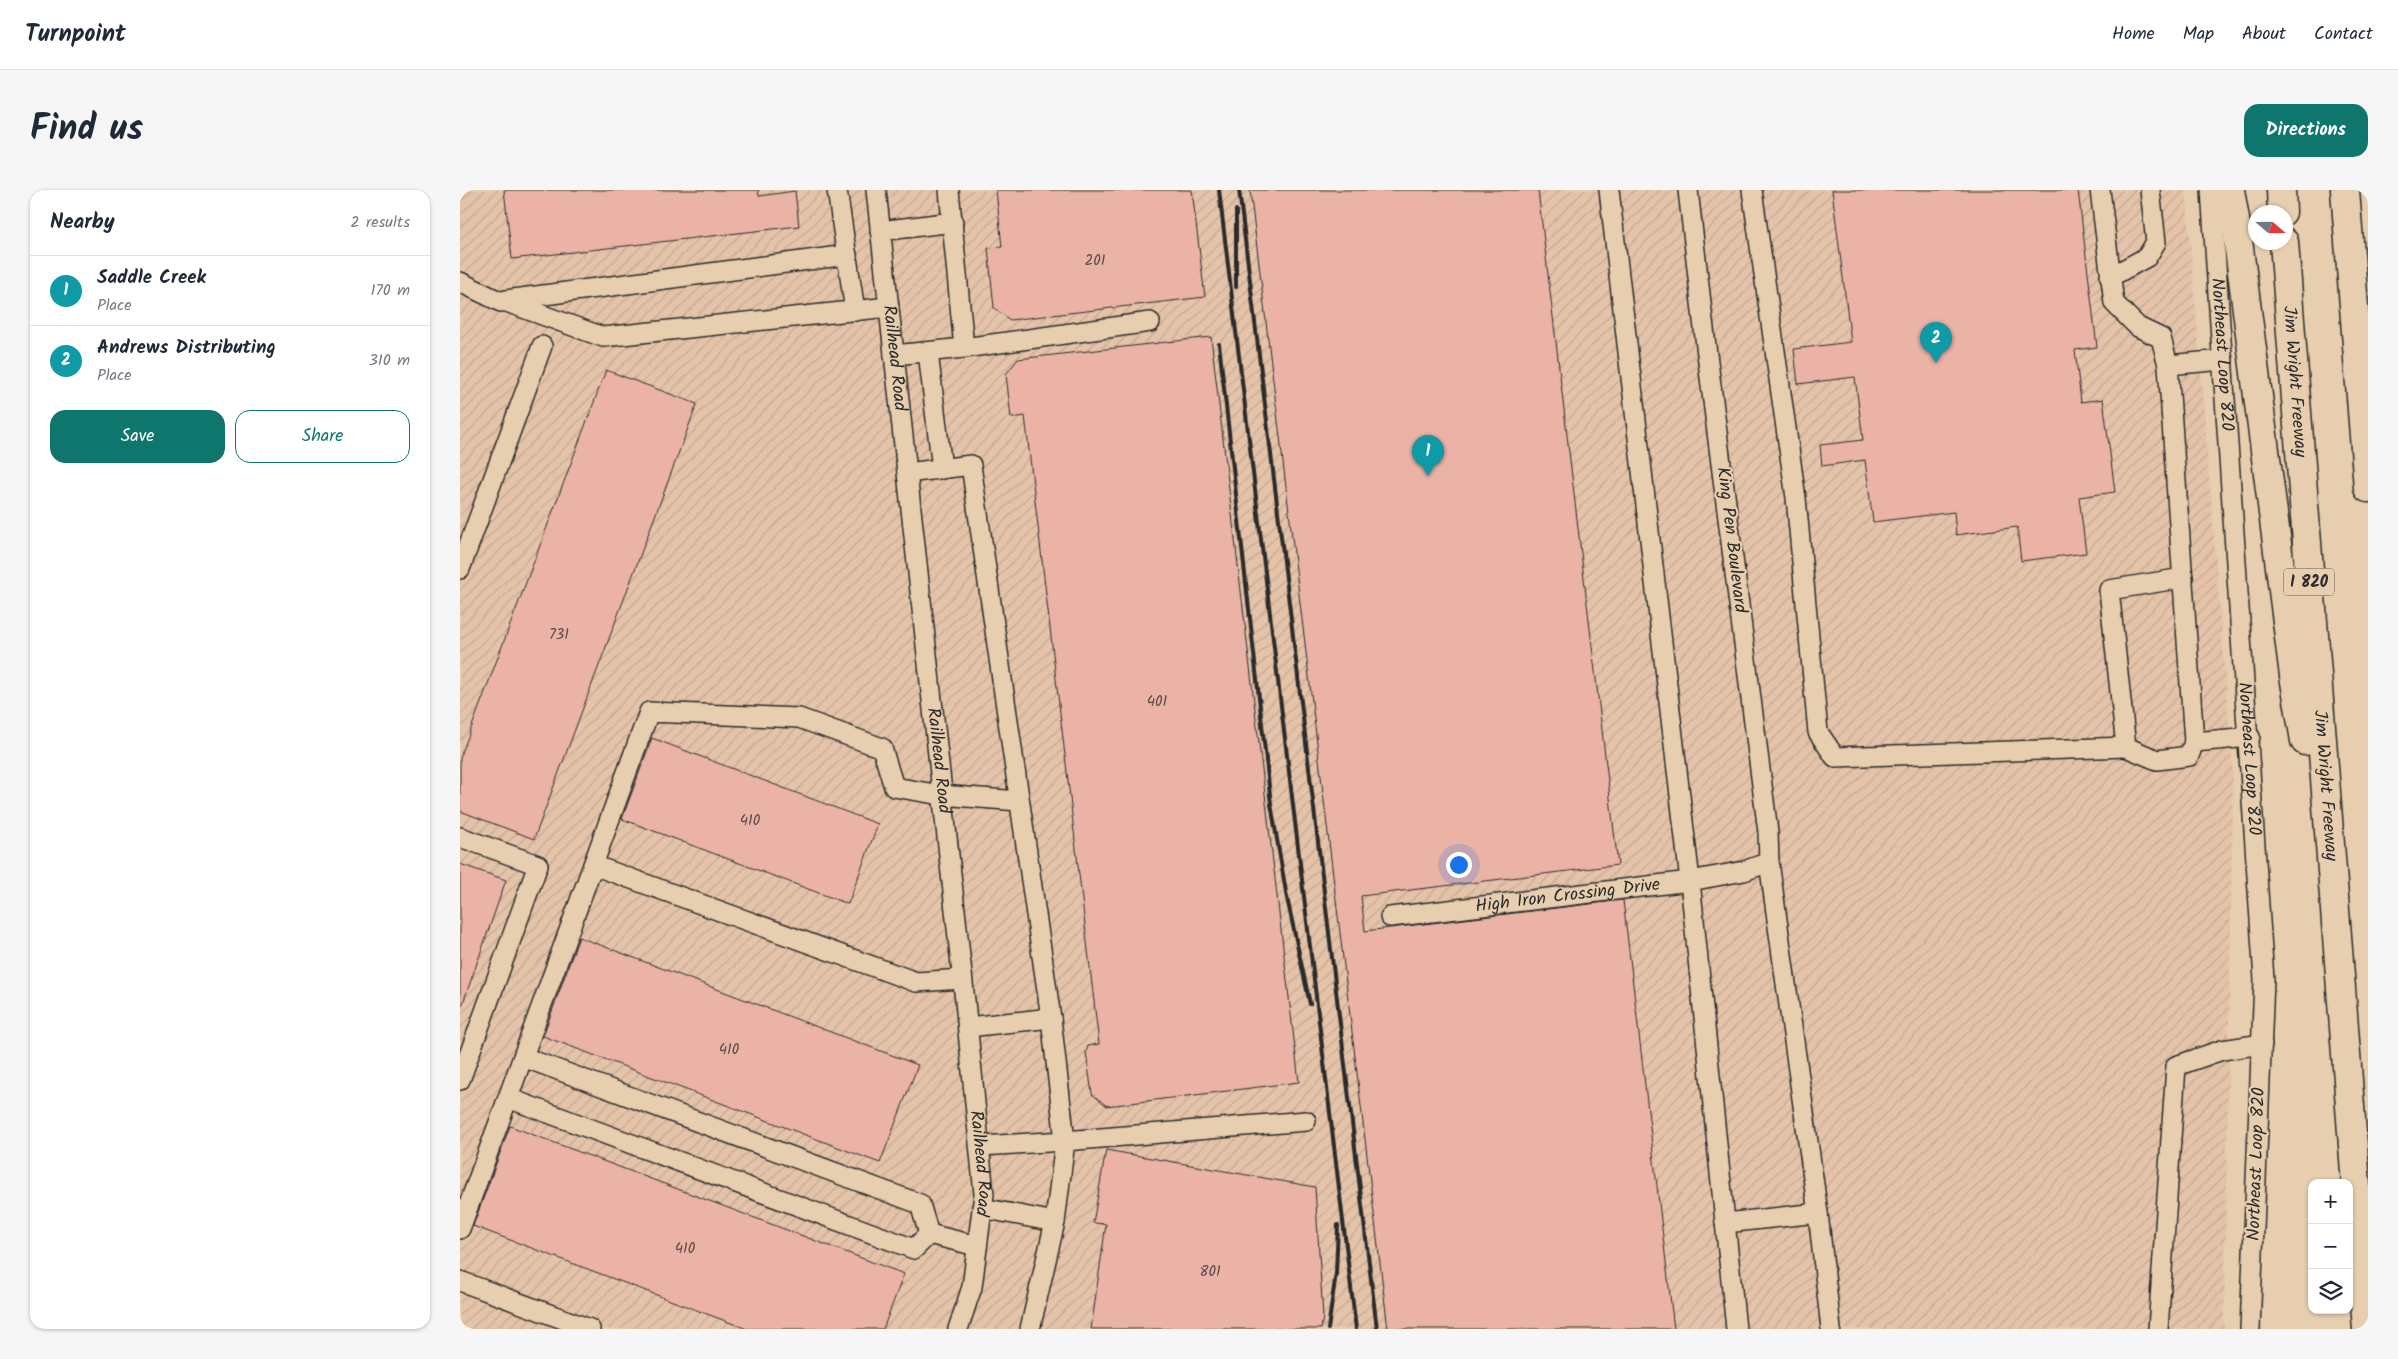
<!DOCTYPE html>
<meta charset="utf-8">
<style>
:root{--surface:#fff;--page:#f6f6f7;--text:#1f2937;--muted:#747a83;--line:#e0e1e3;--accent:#0f766e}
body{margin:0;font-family:Kalam,sans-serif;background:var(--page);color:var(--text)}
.controls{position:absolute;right:15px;bottom:15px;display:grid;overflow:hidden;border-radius:10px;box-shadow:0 1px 4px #0004}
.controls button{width:45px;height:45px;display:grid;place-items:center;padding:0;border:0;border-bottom:1px solid var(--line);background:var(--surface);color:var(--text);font:25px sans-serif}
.compass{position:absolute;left:1788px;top:15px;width:45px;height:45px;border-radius:50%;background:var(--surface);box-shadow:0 1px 4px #0004;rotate:110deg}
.you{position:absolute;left:998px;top:674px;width:18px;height:18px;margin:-12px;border:4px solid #fff;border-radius:50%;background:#1a73e8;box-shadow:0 0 0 8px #1a73e833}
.badge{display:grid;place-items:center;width:32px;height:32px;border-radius:50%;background:var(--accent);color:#fff;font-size:16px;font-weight:700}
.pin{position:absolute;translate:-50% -41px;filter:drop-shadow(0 1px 2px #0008)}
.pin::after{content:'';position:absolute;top:26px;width:18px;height:15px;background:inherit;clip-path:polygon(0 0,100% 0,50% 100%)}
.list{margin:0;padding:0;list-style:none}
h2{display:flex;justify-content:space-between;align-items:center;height:65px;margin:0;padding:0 20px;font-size:21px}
h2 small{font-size:16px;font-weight:400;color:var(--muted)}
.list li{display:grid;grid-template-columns:32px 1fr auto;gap:15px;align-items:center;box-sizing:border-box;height:70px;padding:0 20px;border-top:1px solid var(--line)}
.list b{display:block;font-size:19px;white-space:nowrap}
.list p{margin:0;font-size:16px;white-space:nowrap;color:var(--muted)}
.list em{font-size:16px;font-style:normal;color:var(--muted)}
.actions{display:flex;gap:10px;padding:15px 20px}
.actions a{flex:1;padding:11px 0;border:1px solid var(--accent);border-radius:15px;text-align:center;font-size:18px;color:var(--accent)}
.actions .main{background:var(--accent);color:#fff}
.icon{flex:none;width:28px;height:28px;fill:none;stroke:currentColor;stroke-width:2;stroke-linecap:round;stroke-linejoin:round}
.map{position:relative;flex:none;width:1908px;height:1139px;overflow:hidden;border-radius:15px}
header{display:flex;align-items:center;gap:30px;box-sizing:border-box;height:70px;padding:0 25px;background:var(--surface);border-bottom:1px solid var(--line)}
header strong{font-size:24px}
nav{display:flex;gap:28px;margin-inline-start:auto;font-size:18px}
.intro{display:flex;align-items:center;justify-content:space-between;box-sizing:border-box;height:120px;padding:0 30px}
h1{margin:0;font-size:35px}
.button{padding:12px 22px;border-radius:15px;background:var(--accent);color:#fff;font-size:18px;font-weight:700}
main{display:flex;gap:30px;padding:0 30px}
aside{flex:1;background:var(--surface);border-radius:15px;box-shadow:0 1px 4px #0004}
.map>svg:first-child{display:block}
.industrial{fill:url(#industrial-furrows)}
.building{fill:#ebb2a6;stroke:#2b2b2b}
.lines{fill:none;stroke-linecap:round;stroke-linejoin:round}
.minor-casing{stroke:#2b2b2b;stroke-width:22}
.highway-casing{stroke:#2b2b2b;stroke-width:31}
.minor{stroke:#e6ceaf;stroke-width:19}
.highway{stroke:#e6ceaf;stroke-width:28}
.rail{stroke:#2b2b2b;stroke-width:4}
.labels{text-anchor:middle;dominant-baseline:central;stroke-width:4.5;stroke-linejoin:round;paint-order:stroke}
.number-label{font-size:15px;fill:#5b4d4a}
.shield{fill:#e6ceaf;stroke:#635c53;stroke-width:1}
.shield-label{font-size:16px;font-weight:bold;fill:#2b2b2b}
.street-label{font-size:18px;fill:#2b2b2b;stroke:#e6ceaf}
</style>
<header>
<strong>Turnpoint</strong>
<nav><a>Home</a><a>Map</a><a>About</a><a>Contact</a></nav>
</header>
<div class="intro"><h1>Find us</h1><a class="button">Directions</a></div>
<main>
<aside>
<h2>Nearby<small>2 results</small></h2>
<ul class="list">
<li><span class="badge" style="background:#0f9aa8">1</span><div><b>Saddle Creek</b><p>Place</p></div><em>170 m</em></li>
<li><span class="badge" style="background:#0f9aa8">2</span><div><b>Andrews Distributing</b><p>Place</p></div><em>310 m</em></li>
</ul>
<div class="actions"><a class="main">Save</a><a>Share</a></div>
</aside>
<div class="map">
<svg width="1908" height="1139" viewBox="0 0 1908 1139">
<defs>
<pattern id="industrial-furrows" width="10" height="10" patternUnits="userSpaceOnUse" patternTransform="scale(1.25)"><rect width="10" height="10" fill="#e4c3a9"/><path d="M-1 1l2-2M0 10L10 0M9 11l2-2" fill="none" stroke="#c4a892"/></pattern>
</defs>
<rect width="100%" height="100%" fill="#e6ceaf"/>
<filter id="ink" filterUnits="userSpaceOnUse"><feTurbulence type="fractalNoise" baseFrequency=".02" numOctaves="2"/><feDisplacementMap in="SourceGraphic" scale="10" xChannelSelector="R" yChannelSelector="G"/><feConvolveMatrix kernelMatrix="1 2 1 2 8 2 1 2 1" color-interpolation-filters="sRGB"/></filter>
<g filter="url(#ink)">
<path class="industrial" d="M0,0H1726L1773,584L1764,1139H0Z"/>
<path class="building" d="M44,0H298L299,6L335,1L339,36L52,69Z
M536,0H732L745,107L550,130L534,118L528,58L542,57Z
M790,0H1078L1158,675L901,706L905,741L1163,710L1214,1139H928Z
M1372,0H1618L1637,157L1615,160L1621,212L1643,209L1655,302L1619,307L1626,363L1561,371L1557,337L1496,345L1494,322L1413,332L1405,270L1362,276L1360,255L1403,250L1395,187L1338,194L1334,159L1391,152Z
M751,147L839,892L647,916L632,904L626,862L628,856L639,854L565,226L551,228L546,184L558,169Z
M146,180L237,214L74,649L0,621V568Z
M192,548L418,634L388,714L162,629Z
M0,674L46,690L2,816H0Z
M119,747L458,875L420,973L83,846Z
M50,936L444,1084L423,1139H287L13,1036Z
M646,960L855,997L863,1127L861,1139H631L646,1034L633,1033Z"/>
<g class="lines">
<g class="minor-casing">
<g id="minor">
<path d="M377,0L395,121"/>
<path id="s1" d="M416,0L505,811L524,1004L512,1097L498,1139"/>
<path d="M489,0L504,158"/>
<path d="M1149,0L1230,691L1276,1139"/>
<path d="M1292,0L1336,308L1358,542L1375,567L1666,557L1649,400L1723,388"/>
<path d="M1640,0L1654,113L1678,137L1701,148L1708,175"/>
<path id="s2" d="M1751,0L1804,790L1790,1139"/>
<path d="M420,41L493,32"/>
<path d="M1650,87L1687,67L1696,52L1690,0"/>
<path d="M0,92L41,112L44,111L143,147L429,117"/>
<path d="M46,110L387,65"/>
<path d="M468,162L482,279"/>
<path d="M434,165L504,158L690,132"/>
<path d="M1763,170L1708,175L1734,552L1790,547"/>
<path d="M447,283L511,275L591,828L605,951L520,956"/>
<path d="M0,379L82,156"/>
<path d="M1666,557L1697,570L1729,566L1734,552"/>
<path d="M0,647L78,675L0,890"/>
<path id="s3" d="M930,727L1230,691L1284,681L1309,672L1308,642L1246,156L1228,0"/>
<path d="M502,789L456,792L133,675L189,522L339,528L422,558L434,597L481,605L559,611"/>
<path d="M508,837L591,828"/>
<path d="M63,867L460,1014L469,1044L517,1056"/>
<path d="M48,908L454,1059L469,1044"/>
<path d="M522,1018L595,1032"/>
<path d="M1358,1023L1371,1139"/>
<path d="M1265,1033L1358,1023L1309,672"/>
<path d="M0,1039L133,675"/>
<path d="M0,1091L130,1139"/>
<path d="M570,1139L595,1032L605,951L846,931"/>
<path d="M1698,1139L1716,876L1762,860L1802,854"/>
</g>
</g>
<g class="highway-casing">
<g id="highway">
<path d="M1770,0L1776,35L1834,486L1845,551"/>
<path d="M1821,0L1822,22"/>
<path d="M1885,0L1908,298"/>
<path id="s4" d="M1824,52L1907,1139"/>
</g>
</g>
<use href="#minor" class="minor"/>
<use href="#highway" class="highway"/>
<path class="rail" d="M759,0L896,1139
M779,0L917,1139
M776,20V97
M759,154L811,614L827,708L850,814
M868,1139L876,1083L878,1035"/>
</g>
</g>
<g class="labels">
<g class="number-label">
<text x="635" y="71">201</text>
<text x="99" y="445">731</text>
<text x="697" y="512">401</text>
<text x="290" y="631">410</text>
<text x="269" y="860">410</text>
<text x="225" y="1059">410</text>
<text x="750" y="1082">801</text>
</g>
<rect class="shield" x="1824" y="378.5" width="50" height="27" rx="4"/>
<g class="shield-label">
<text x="1849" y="392">I 820</text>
</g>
<g class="street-label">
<text stroke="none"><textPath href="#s2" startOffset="165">Northeast Loop 820</textPath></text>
<text stroke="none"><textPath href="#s1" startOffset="169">Railhead Road</textPath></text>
<text stroke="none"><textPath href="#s4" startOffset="140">Jim Wright Freeway</textPath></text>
<text transform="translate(1271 350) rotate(83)">King Pen Boulevard</text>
<text stroke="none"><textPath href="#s2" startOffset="570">Northeast Loop 820</textPath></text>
<text stroke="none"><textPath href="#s1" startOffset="574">Railhead Road</textPath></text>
<text stroke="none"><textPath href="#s4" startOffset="545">Jim Wright Freeway</textPath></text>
<text stroke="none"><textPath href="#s3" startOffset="179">High Iron Crossing Drive</textPath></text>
<text stroke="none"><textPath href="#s1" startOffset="979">Railhead Road</textPath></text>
<text transform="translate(1797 974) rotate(-88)">Northeast Loop 820</text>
</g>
</g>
</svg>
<div class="controls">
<button>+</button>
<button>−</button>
<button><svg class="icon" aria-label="layers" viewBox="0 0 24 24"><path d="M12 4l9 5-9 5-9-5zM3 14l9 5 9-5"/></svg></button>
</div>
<svg class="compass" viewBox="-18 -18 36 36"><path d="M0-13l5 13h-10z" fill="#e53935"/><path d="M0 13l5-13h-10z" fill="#747a83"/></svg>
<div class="you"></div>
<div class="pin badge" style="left:968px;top:286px;background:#0f9aa8">1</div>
<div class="pin badge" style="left:1476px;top:173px;background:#0f9aa8">2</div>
</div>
</main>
